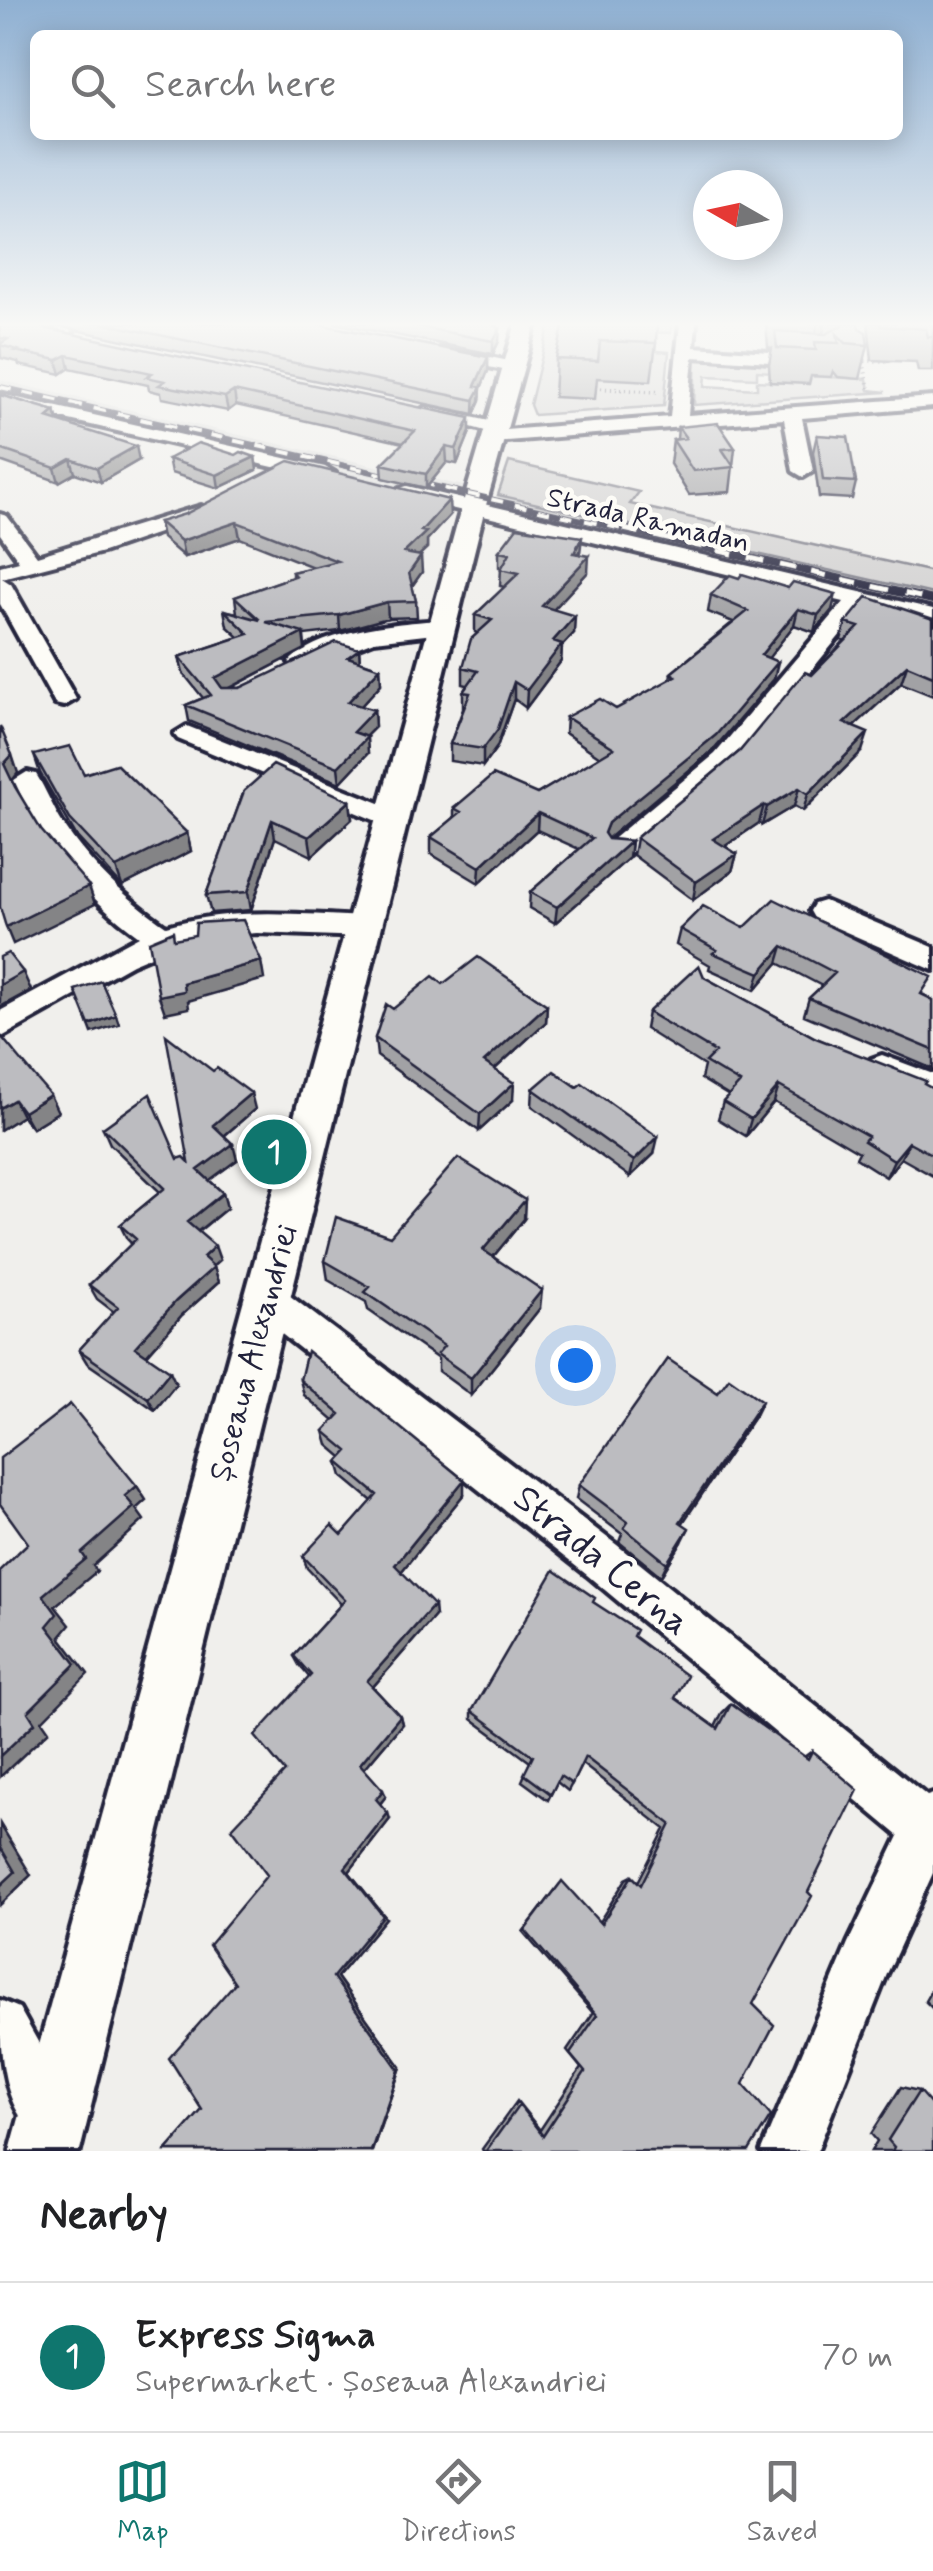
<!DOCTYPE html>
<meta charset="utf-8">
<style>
:root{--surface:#fff;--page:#f6f6f6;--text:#202124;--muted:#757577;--line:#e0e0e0;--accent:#0f766e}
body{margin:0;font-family:Mynerve,sans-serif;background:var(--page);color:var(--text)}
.compass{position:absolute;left:693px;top:170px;width:90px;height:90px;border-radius:50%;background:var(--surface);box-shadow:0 5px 25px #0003;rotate:279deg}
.you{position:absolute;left:575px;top:1365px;width:35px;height:35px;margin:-25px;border:8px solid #fff;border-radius:50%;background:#1a73e8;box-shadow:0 0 0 15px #1a73e833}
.badge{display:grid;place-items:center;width:65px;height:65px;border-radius:50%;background:var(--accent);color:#fff;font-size:32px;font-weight:700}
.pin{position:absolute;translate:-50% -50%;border:5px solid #fff;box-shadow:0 2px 10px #0006}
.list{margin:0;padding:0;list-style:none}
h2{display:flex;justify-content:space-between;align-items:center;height:130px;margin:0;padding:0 40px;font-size:42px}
h2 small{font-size:32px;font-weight:400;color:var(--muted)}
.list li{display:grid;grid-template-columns:65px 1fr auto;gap:30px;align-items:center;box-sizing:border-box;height:150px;padding:0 40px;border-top:2px solid var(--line)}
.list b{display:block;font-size:38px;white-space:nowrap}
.list p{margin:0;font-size:32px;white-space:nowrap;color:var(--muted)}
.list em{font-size:32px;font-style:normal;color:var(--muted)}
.icon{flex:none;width:55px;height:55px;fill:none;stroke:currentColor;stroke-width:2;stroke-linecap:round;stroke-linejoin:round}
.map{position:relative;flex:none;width:933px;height:2151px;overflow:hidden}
.search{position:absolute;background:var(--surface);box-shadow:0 5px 25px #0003;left:30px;right:30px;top:30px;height:110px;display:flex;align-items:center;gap:25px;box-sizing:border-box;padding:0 35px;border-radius:15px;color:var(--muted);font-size:38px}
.sheet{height:280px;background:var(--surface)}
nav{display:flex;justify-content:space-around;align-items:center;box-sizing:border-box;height:140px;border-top:2px solid var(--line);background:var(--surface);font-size:28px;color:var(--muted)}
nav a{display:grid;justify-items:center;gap:5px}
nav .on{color:var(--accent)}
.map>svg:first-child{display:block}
.built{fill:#e0e0df}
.green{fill:#d2d1d1;stroke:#7a7a86;stroke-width:2.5}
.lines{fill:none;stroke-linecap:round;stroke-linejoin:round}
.minor-casing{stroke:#22223b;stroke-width:8}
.major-casing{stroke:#22223b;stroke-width:8}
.path{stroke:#22223b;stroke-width:4;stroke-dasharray:1 4;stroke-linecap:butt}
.minor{fill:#fdfcf7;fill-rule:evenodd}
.major{fill:#fdfcf7;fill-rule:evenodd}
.rail-far1-casing{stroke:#22223b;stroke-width:6}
.rail-casing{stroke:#22223b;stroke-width:8}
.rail-far1{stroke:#fdfcf7;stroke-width:4;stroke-dasharray:12;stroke-linecap:butt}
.rail{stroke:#fdfcf7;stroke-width:5;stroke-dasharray:16;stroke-linecap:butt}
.wall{fill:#a2a2a5;stroke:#22223b;stroke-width:2.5}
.shaded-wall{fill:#848486;stroke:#22223b;stroke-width:2.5}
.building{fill:#bcbcc0;stroke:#22223b;stroke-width:2.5}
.labels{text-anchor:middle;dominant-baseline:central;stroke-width:9;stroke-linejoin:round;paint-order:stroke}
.far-street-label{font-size:28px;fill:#22223b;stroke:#fdfcf7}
.street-label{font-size:32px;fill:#22223b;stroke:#fdfcf7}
.near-street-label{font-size:38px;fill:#22223b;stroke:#fdfcf7}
</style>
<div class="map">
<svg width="933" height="2151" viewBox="0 0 933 2151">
<rect width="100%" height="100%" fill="#f0efec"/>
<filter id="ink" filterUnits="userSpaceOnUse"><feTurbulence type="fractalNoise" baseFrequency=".01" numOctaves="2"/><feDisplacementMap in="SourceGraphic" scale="20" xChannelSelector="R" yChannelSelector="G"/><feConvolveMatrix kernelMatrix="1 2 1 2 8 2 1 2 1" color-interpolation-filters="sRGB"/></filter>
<g filter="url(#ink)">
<path class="built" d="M0,380L463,486L457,500L0,394Z
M498,495L933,594V607L495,507Z"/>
<path class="green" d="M550,323H672L671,333L645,332L643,350L669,352L664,406L534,415L530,405Z
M696,356L849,364L808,374L757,371V378L706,376L705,386L757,389V381L808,384V376L867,379L869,390L886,392L694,405Z
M509,462L639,492L630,504L933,572V594L498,495Z"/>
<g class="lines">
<g class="minor-casing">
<path id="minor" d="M66,323H85L63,337H51V331Z
M680,323H696L694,347L816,355L824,360L816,365L693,357L688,415L933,397V407L802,418L813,471L803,477L793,471L784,419L494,442L485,436L489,432L417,412L426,407L503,424L505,430L670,417Z
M446,348L519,363L521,367L513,372L440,357V349Z
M0,394L325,467L335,473L325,479L0,404Z
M407,486L933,609V623L864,606L733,766L629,854H609L605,848L609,842L715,754L844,602L400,496V488Z
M201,506L211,512L208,516L103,552L2,578L11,584L76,699L64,706L55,704L0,604V566L19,561L0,534V514L7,516L37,556Z
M443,620L451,622L454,627L451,632L374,641L301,669L289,662C319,630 401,622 443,620Z
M187,726L402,812L406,818L402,824H384L178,739L174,734Z
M27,772L36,774C46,790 53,808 63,824C90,865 126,898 166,926C231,907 297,914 364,917L374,920L379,927L374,934L364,937L257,933L194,938L132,964L0,1038V1011L139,936C83,896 42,842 14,780Z
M824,901L933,947V970L814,918L810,911L814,904Z
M882,1055L933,1074V1100L871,1077L866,1068L871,1059Z
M268,1284L281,1289L617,1545L927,1796L933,1794V1873L887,1974L817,2151H761L848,1943L899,1836L587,1575L255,1313L249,1301L255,1289Z
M0,2000L19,2008L79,2115L71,2135L51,2143C0,2119 0,2051 0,2000Z"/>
</g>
<g class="major-casing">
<path id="major" d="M516,323H536L483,516L80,2151H10L459,516Z"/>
</g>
<path class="path" d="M596,388L660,392
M869,388L863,361H895"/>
<use href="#minor" class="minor"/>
<use href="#major" class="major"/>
<g class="rail-far1-casing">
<path id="rail-far1" d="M0,387L635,532"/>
</g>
<g class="rail-casing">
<path id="rail" d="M624,529L933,600"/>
</g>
<use href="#rail-far1" class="rail-far1"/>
<use href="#rail" class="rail"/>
</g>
<path class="wall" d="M0,323L470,432L457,464L447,462L426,488L383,478L382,464L403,443L236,405L228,411L162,398L161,393L149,390L148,385L70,368L61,374L19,365L18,362L1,358Z
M43,323H313L488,357V371L481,388L480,401L474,414Z
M334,323H500L497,326L499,341L493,354Z
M564,323L656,343L651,381L597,378L595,399L554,397L556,359Z
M766,323H858L859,328L868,345L860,379L838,377L833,371L831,377L811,376L809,384L770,382L769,365L772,348L768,347Z
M868,323H933V371H918L916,362L872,360Z
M0,395L55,411L58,421L139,460L101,482L75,473L59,482L0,461Z
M678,427L735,448L730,492L689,495L670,464L673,440L677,439Z
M817,435L856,482L852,499L819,497L813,452Z
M255,457L257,470L219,488L171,473L168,459Z
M450,515L427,540V548L418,556L422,572L412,586L416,601L417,617L388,618L340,631L304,635L305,649L231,688H240L359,649L360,661L380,668L381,684L361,706L374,710L375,727L366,736L368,753L340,783L189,721L186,705L203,698L183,673L179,657L239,637L227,626L224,610L237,613L235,597L292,577V572L313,567L240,538L184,557L162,538L159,522Z
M499,551L580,554L588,572L553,610L574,633L562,646L561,661L526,708L514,699L497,747L483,766L450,761V744L463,709V692L467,685L463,684V667L478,633L475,632V615L505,587L500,586L501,568L499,567Z
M711,595L832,610L814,632L794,625L768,658L774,679L712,751L607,839L631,841L629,858L555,923L529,908L530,892L579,849L537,830L479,883L431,854V837L454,818V808L537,794L600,757L565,733L566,717L616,709L670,680L671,673L733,622L708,612Z
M933,619V696L901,683L853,727L862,751L803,811L794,806L762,825L759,823L725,846L737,854L732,871L693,900L633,855L636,838L740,751L844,641L841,640L846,623Z
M34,755L84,774L187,833L191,851L122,886L77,837L40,773Z
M244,791L350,801L352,819L312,856L275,838L251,910L211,913L206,895Z
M744,928L924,995L933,1000V1069L804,1015L809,998L822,986L778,963L755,990L709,969L710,965L676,945L680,929Z
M704,977L816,1038L933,1089V1176L901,1158L886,1177L856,1158L859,1152L774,1102L746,1136L718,1119L723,1102L729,1096L701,1079L704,1066L645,1029L648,1012Z
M443,984L547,1005L546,1022L494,1070L513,1100L479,1131L377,1056L375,1038L393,1009Z
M0,1035L58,1112L32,1128L22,1116L0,1130Z
M533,1089L654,1154L630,1177L532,1106Z
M255,1109L224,1136L237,1160L209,1180L223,1193L227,1208L198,1232L220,1260L213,1266L219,1282L182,1315L147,1355L176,1384L155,1410L87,1363L79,1350L114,1312L97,1299L89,1285L132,1244L127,1239L120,1225L160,1192L110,1144L103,1128L189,1162Z
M524,1219L493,1257L540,1308L471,1395L438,1371V1359L368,1310L366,1302L328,1280L325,1261L390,1236Z
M300,1380L464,1494L401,1572L435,1616L373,1687L400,1716L402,1724L364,1769L386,1796L380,1804L390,1819L349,1872L386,1918L337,1977L401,2067L372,2151H166L202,2110L235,1983L267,1875L285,1772L309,1677L299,1665L294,1656L341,1604L307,1568L303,1556L342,1535L372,1501L342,1476L338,1462L342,1457L328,1445L324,1431L334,1421L304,1395Z
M754,1417L682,1523V1542L661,1576L619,1542L622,1534L576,1499L579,1485Z
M594,1603L633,1636L675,1698L715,1727L722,1713L731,1704L804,1757L812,1751L753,2004L743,2084L749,2151H483L482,2149L517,2101L540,2130L581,2068L567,2051L593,2013L523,1932L559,1885L599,1922L626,1879L632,1876L638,1882L665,1829L582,1764L568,1791L557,1782L548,1800L522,1781L530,1762L472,1719V1711Z
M933,1987V2009L925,2001Z
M901,2087L919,2091L933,2151H871L877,2141L871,2134Z"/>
<path class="shaded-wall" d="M818,323H825L822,338L814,343L812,350Z
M500,328L499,341L493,354V341Z
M67,355L70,368L61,374L57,360Z
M488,357V371L481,388L480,401L474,414L475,386Z
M234,391L236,405L228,411L225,397Z
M55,411L59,425L47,418Z
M470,418V432L457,464L456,449Z
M136,446L139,460L101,482L97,468Z
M446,447L447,462L426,488V474Z
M255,457L257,470L219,488L217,475Z
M71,459L75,473L59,482L55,468Z
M449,500L450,515L427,540V548L405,569L404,553L421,531Z
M237,522L240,538L184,557L181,541Z
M582,537L580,553H574Z
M421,556L422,572L410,589L409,573Z
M589,556L588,572L541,623L542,606Z
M836,594L832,610L814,632L818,615Z
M387,602L388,618L340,631L339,615Z
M798,609L794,625L758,672L761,655Z
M575,616L574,633L562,646L561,661L526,708L527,690L553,641Z
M303,633L305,649L218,694L215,678Z
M359,649L360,665L348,657Z
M778,662L774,679L712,751L606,840L604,833L608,823Z
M907,665L901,683L839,740L844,723Z
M380,668L381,684L350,718L348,702Z
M514,682V699L497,747L483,766V749Z
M374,710L375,727L354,748L353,732Z
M868,733L862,751L803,811L808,794Z
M367,737L368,753L340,783L338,767Z
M12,755L18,773L11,782L4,764Z
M799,788L794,806L762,825L767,807Z
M350,801L352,819L312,856L309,837Z
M764,805L759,823L709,857L713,839Z
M538,813L537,830L479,883L480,867Z
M272,820L275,838L251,910L248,892Z
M187,833L191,851L122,886L116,868Z
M631,841L629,858L555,923L557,907Z
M737,854L732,871L693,900L696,882Z
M89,886L95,904L13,944L6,927Z
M783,946L778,963L755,990L760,973Z
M261,961L264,979L188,1001L189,1008L165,1013L159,996L183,983Z
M23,972L31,990L0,1007V985Z
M547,1005L546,1022L484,1079V1062Z
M116,1015L119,1024L92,1033L89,1025Z
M514,1083L513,1100L479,1131L480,1114Z
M779,1086L774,1102L746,1136L751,1119Z
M251,1093L255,1109L218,1141L213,1125Z
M50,1095L58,1112L32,1128L23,1112Z
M14,1100L22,1116L0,1130V1108Z
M658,1137L654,1154L630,1177L634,1161Z
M909,1142L901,1158L886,1177L894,1160Z
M233,1144L237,1160L203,1185L198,1170Z
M223,1193L227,1208L192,1236L187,1222Z
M525,1200L524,1219L483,1269V1250Z
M215,1246L220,1260L208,1271L203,1257Z
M214,1267L219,1282L182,1315L142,1360L135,1347L176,1301Z
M542,1290L540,1308L471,1395V1378Z
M170,1371L176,1384L155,1410L148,1398Z
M762,1401L754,1417L674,1536L680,1522Z
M464,1480V1494L397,1577L395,1565Z
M137,1486L146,1500L136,1509L144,1520L93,1566L97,1571L55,1606L70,1625L60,1637L88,1674L42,1721L49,1731L0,1777V1756L28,1712L47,1626L43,1595L82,1553L125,1496Z
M689,1528L682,1542L661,1576L667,1563Z
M434,1605L435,1616L370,1690L367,1681Z
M400,1716L402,1724L363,1770L360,1764Z
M383,1790L386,1796L379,1805L376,1799Z
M388,1813L390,1819L349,1872L386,1918L337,1977L401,2067L372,2151H371L333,1977L345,1868Z
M0,1824L31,1875L0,1905Z"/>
<path class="building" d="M0,323H21L470,418L456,449L446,447L426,474L382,464L415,431L234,391L225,397L159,385L165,381L146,377L152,373L67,355L57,360L15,351L18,350L0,345V344L8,339L0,338Z
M102,323H313L488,357L475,386L481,387L474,400Z
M400,323H489L500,328L493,341Z
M564,323H657L656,343L600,341L598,361L556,359Z
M845,323H858L859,328L866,332L868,345L846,343L837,334L839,343L815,342L816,350L777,348L775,331L826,334L845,324Z
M880,323H933V337H928L926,329L881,326Z
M0,395L55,411L47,418L136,446L97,468L71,459L55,468L0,449Z
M718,423L735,448L722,449L734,467L693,471L673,440L686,438L678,427Z
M817,435L848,437L856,482L823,480Z
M198,443L236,455L241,452L255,457L217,475L168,459Z
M289,461L449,500L421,531L426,532L404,553L421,556L409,573L416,601L387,602L339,615L266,622L303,633L215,678L222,688H240L336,642L359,649L348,657L380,668L348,702L374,710L353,732L367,737L338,767L186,705L211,695L179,657L249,634L224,610L260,620L235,597L295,576L292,572L337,561L237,522L181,541L159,522L185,514Z
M517,527L582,537L574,553L589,556L542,606L575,616L553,641L562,644L527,690L514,682L498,729L483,749L450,744L470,693L463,692L478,671L463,667L471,639L492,620L475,615L519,573L501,569L510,553L499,551Z
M742,574L788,588L793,582L836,594L818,615L798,609L761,655L778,662L716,735L608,823L604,833L608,839L631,841L557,907L530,892L592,838L538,813L480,867L431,837L461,812L454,808L493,775L537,794L614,748L566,717L600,699L616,709L676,676L671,673L748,611L711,595L730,575L739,578Z
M867,597L933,619V676L907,665L844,723L868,733L808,794L799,788L767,807L764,805L713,839L737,854L696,882L636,838L740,751L805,672L812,675L859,627L846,623Z
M0,726L12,755L4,764L15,787L41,830L89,886L6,927L0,907Z
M70,746L84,774L116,764L187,833L116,868L70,819L34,755Z
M273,765L350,801L309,837L272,820L248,892L206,895L244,791Z
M774,899L932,977L921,994L933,1000V1050L809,998L835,973L783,946L760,973L713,953L717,950L680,929L703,906L744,928Z
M243,920L261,961L183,983L184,991L159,996L149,941L173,931L174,939L195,935L196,923Z
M8,953L23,972L0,985V957Z
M478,957L547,1005L484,1062L514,1083L480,1114L375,1038L386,1004L393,1009L433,976L443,984Z
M699,965L704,977L816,1038L926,1081L924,1084L933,1089V1155L909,1142L894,1160L864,1141L868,1136L779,1086L751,1119L723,1102L740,1083L705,1062L715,1052L648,1012Z
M101,981L116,1015L89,1025L75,990Z
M0,1035L50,1095L23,1112L14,1100L0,1108Z
M166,1035L213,1071L217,1068L251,1093L213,1125L233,1144L198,1170L223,1193L187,1222L215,1246L203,1257L214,1267L176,1301L135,1347L170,1371L148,1398L79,1350L118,1307L89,1285L136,1239L120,1225L165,1188L103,1128L150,1094L178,1159L184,1157L189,1162Z
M554,1071L577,1087L582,1083L658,1137L634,1161L533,1089Z
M458,1158L525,1200L483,1250L542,1290L471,1378L437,1354L444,1346L365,1292L370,1287L325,1261L336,1217L390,1236Z
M307,1351L464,1480L395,1565L434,1605L367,1681L400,1716L360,1764L383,1790L376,1799L388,1813L345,1868L383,1916L333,1977L399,2070L371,2151H166L202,2110L169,2058L235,1983L209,1945L267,1875L232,1828L285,1772L255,1736L311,1675L294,1656L345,1600L303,1556L332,1525L342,1535L377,1495L338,1462L348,1451L324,1431L340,1414L300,1380Z
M668,1359L718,1393L729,1378L762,1401L680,1522L689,1528L667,1563L624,1528L628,1522L579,1485Z
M70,1404L137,1486L125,1496L134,1507L82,1553L86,1559L43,1595L57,1614L47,1626L76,1664L28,1712L35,1723L0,1756V1570L28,1543L0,1504V1458Z
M554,1570L595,1598L593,1602L636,1630L633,1636L687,1676L675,1698L718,1729L731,1704L808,1759L812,1751L858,1790L808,1892L812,1896L753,2004L774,2025L743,2084L771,2116L749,2151H486L519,2105L543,2136L585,2072L570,2054L597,2015L525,1930L562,1881L601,1924L632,1876L641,1885L671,1824L585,1757L572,1784L560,1776L551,1794L524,1774L533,1756L472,1711Z
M0,1846L15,1872L0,1886Z
M919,2091L933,2107V2151H892L894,2147L888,2140Z"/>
</g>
<linearGradient id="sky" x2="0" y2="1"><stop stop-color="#8fb0d2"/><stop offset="0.52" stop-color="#f8f8f6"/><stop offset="1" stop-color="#f8f8f6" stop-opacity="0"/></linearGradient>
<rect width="933" height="624" fill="url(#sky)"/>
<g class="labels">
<g class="far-street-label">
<text transform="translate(648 521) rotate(13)">Strada Ramadan</text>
</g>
<g class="street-label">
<text transform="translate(254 1353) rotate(-75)">Șoseaua Alexandriei</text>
</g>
<g class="near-street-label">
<text transform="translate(601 1561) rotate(39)">Strada Cerna</text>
</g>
</g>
</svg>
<svg class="compass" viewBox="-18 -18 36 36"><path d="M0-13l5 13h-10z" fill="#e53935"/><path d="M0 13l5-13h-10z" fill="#757577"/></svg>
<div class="you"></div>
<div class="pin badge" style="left:274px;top:1152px">1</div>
<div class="search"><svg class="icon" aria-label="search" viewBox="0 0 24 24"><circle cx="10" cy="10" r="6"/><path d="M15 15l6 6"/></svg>Search here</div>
</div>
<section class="sheet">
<h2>Nearby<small></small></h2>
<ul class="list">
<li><span class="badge">1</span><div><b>Express Sigma</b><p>Supermarket · Șoseaua Alexandriei</p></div><em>70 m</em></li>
</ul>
</section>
<nav>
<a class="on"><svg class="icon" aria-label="map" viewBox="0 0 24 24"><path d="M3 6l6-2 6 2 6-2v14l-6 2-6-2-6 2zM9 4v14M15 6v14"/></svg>Map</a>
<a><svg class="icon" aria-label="directions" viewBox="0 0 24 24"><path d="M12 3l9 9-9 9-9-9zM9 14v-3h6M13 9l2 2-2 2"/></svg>Directions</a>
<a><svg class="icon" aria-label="saved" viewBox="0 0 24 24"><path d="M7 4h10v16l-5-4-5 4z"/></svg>Saved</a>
</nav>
